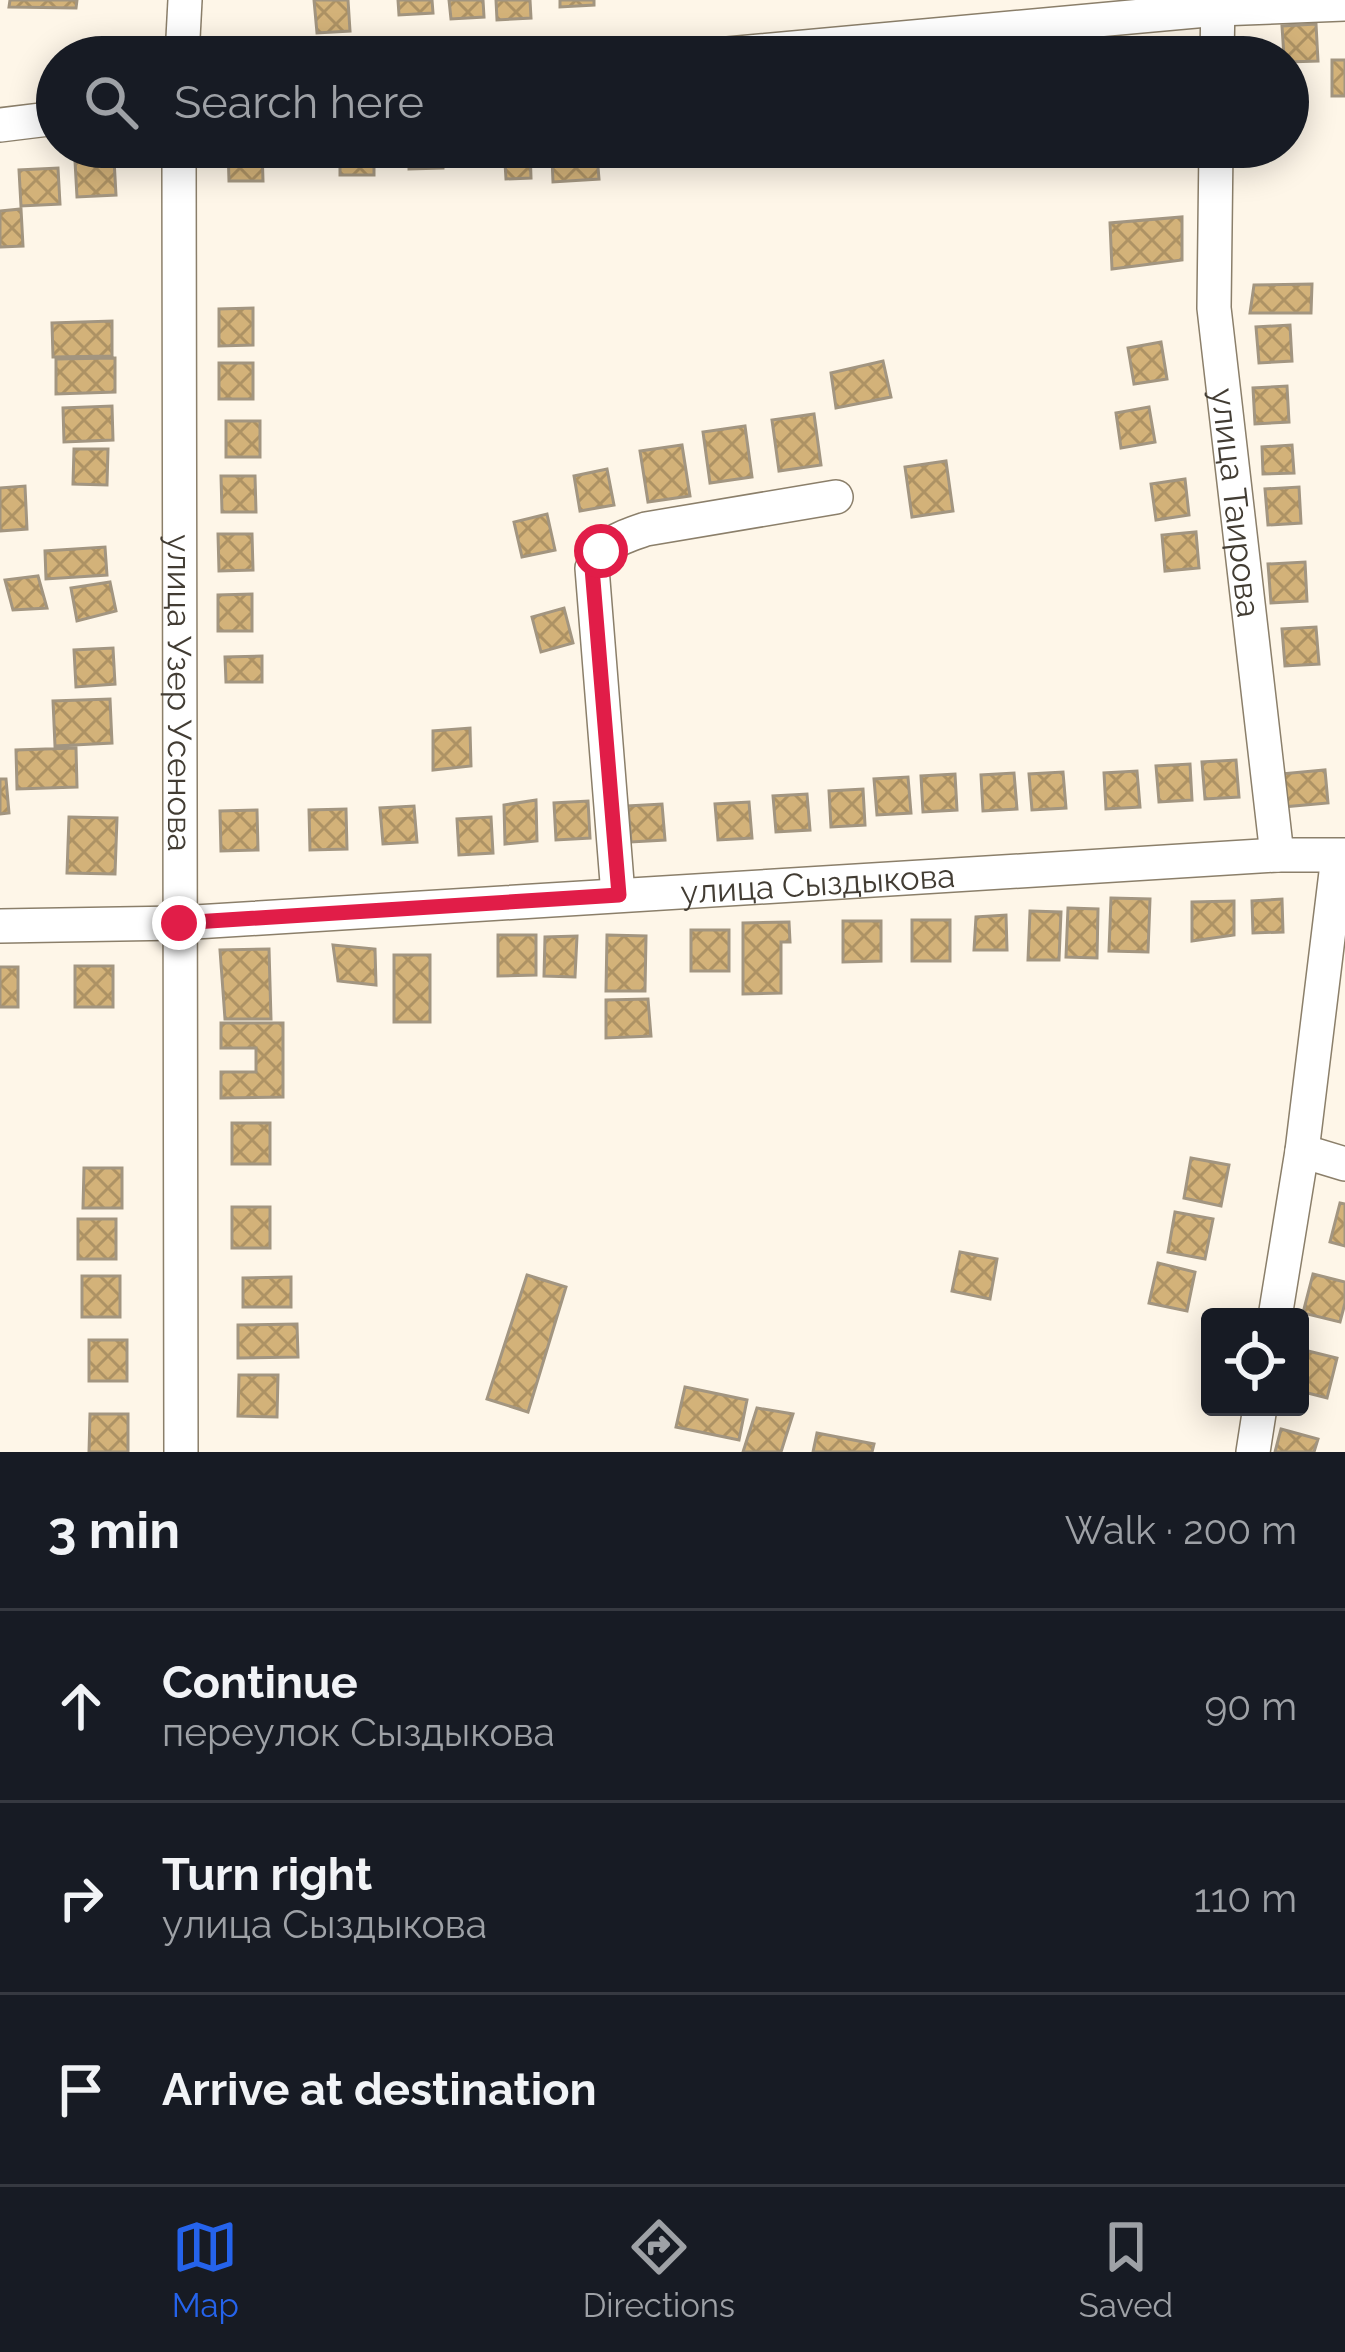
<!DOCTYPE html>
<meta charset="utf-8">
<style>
:root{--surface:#171b24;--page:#242831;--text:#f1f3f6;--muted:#9ea1a6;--line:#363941;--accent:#2563eb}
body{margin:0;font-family:Raleway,sans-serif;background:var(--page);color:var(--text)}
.controls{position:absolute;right:36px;bottom:36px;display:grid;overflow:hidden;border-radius:12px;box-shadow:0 6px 30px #0003}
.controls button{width:108px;height:108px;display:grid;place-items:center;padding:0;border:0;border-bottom:3px solid var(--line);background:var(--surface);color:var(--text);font:60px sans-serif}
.stop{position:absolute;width:36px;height:36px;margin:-27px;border:9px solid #e11d48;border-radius:50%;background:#fff}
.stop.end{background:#e11d48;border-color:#fff;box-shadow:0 3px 12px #0008}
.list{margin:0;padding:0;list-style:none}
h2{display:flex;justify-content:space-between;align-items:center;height:156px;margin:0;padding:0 48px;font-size:51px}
h2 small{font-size:39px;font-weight:400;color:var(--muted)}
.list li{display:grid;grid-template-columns:78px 1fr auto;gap:36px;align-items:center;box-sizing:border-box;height:192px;padding:0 48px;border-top:3px solid var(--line)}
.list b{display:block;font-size:45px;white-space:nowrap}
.list p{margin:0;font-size:39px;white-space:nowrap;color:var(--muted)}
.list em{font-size:39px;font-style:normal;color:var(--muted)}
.icon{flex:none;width:66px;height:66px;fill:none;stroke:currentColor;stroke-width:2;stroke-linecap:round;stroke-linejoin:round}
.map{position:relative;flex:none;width:1345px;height:1452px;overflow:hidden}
.search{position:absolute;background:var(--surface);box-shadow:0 6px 30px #0003;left:36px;right:36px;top:36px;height:132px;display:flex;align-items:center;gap:30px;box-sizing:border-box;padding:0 42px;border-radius:66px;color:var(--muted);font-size:45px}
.sheet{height:732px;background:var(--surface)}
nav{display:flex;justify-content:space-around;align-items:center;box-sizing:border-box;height:168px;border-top:3px solid var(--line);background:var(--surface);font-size:33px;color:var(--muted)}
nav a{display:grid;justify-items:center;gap:6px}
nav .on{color:var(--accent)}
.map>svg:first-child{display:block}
.building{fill:url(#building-cross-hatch);stroke:#a29580;stroke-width:3}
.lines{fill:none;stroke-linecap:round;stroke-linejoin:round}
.minor-casing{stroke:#8b7f6a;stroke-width:36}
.minor{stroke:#fff;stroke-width:33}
.route{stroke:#e11d48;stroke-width:15}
.labels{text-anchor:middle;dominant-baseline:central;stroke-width:9;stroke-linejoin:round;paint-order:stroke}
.street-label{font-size:33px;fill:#423c33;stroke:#fff}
</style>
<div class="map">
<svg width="1345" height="1452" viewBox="0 0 1345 1452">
<defs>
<pattern id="building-cross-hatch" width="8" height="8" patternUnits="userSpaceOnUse" patternTransform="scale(3)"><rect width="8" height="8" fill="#d3b279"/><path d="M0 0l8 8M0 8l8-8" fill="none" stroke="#ad9264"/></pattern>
</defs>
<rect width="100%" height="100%" fill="#fef6e8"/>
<path class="building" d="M10,0H77L76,8L9,7Z
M314,0H348L350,31L317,33Z
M398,0H432L433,13L399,15Z
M449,0H483L484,17L451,19Z
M496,0H530L531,18L497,20Z
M560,0H594V5L560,7Z
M1316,24L1318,61L1288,62V57H1284L1282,26Z
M1165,41L1167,57H1133L1132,44Z
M1058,48V57H1024V51Z
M1010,50V57H976V53Z
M1332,60H1345V96H1332Z
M228,147H262L263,181H229Z
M278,147H307V165H280Z
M340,147H374V175H340Z
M409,147H443V168L409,169Z
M454,147H487V160L455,161Z
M504,147H530L531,178L506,179Z
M597,155L599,179L553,182L552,157Z
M114,159L116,195L77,197L75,161Z
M58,168L60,204L21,206L19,170Z
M21,209L23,246L0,247V211Z
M1182,217V260L1112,269L1110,223Z
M1312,284L1311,313H1250L1254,285Z
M253,308V345L219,346V309Z
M112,321V356L53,357L52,323Z
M1290,325L1292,361L1259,363L1256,327Z
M1161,342L1167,379L1134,384L1128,348Z
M115,358V392L56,394V359Z
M883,361L891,397L836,408L831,373Z
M219,363H253V399H219Z
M1287,386L1289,422L1255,424L1253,388Z
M112,406L113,440L64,442L63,408Z
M1149,407L1155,442L1121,448L1116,413Z
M814,414L821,465L779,471L772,420Z
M226,421H260V457H226Z
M745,426L752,477L710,483L703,432Z
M682,445L690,496L648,502L640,451Z
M1292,445L1294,473L1263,474L1262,447Z
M74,449H108L107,485L73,484Z
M946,461L953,511L912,517L905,467Z
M607,469L614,505L580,511L574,476Z
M221,476H255L256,512H222Z
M1185,479L1189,515L1156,520L1151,484Z
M25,486L27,529L0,531V488Z
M1299,487L1301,523L1268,525L1265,489Z
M547,514L555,550L522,557L514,522Z
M1196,532L1199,568L1165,571L1162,535Z
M218,534H252L253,570L219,571Z
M105,547L107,575L46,579L45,551Z
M1305,562L1307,601L1271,603L1268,564Z
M38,576L47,608L13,610L5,580Z
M110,582L116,611L77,621L71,588Z
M252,594V631H218V595Z
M564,608L573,643L541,652L532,617Z
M1316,627L1319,664L1285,666L1282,629Z
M113,648L115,684L76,687L74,650Z
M262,656V682H226L225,657Z
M110,699L112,743L55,746L53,701Z
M470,728L471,766L433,770V731Z
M76,748L77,787L17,789L16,750Z
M1236,760L1239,797L1205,799L1202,762Z
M1190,764L1192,800L1159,802L1156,766Z
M1325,770L1328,803L1282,807L1280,774Z
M1137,771L1140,807L1106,809L1104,773Z
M1063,772L1066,808L1032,810L1029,774Z
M1014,773L1017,809L983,811L981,775Z
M955,774L957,810L923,812L921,776Z
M908,777L911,813L877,815L874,779Z
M0,779H6L9,813L0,814Z
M863,789L865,825L831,827L829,791Z
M807,794L810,830L776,832L773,796Z
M536,800L537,841L505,844L504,805Z
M588,801L590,838L556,840L554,803Z
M749,802L752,838L718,840L715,804Z
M662,804L665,840L631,842L628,806Z
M414,806L417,842L383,844L380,808Z
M346,809L347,849L310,850L309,810Z
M257,810L258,850L221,851L220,811Z
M69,817L117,818L115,874L67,873Z
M491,817L493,853L459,855L457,819Z
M1111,898L1150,899L1148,952L1109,951Z
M1282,899L1283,932L1253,933L1252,901Z
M1234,901V935L1192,941V902Z
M1068,908L1098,909L1097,958L1066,957Z
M1030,911L1061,912L1059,960H1028Z
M1006,915L1007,950H974L976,917Z
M912,920H950V961H912Z
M843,921H881V961L843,962Z
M789,922L790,942H781V993L743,994V923Z
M691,930H729V971H691Z
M498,935H536V975L498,976Z
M607,935L646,936L645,991H606Z
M577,936L575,977L544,976L545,937Z
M333,945L375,949L376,985L338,981Z
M269,949L271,1019H225L220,950Z
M394,955H430V1022H394Z
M75,966H113V1007H75Z
M0,967H18V1007H0Z
M648,999L651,1036L606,1038V1000Z
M221,1023H283V1097L221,1098V1072H256V1048H221Z
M232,1123H270V1164H232Z
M1191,1158L1229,1165L1221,1206L1184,1198Z
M84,1168H122V1208H83Z
M1340,1203L1345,1204V1246L1330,1242Z
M232,1207H270V1248H232Z
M1175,1212L1213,1219L1205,1259L1168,1252Z
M78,1219H116V1259H78Z
M960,1252L997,1259L990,1299L952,1291Z
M1158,1263L1195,1272L1187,1311L1149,1303Z
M1313,1274L1345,1282V1303L1340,1322L1303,1313Z
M527,1275L566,1287L528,1412L487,1399Z
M82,1276H120V1317H82Z
M291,1277V1307H243V1278Z
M297,1324L298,1357L238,1358V1325Z
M89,1340H127V1381H89Z
M1300,1349L1337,1358L1327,1398L1300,1391Z
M239,1375H278L277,1417L238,1416Z
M685,1387L747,1400L739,1440L676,1427Z
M757,1408L793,1414L781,1452H743Z
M90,1414H128V1452H89Z
M1281,1429L1318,1439L1314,1452H1275Z
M817,1433L874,1444L872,1452H813Z"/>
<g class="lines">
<g class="minor-casing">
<g id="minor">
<path d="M182,57L185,0"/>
<path d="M695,57L1218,9L1345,4"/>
<path d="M1217,57L1218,0"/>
<path d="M0,125L57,118"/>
<path id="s1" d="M179,147L181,1452"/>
<path id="s2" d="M1216,147L1214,308L1277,855"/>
<path d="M618,895L592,568C606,542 619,538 646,529L836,497"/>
<path id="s3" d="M0,926L179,923L1277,855H1345"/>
<path d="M1302,1151L1345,1164"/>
<path d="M1275,1317L1302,1151L1338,856"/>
<path d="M1253,1452L1260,1407"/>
</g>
</g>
<use href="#minor" class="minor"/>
</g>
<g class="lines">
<path class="route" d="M179,923L619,895L592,568L601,551"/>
</g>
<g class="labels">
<g class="street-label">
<text stroke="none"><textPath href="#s2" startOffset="357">улица Таирова</textPath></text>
<text stroke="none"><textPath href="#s1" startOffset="546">улица Узер Усенова</textPath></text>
<text stroke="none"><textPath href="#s3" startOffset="819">улица Сыздыкова</textPath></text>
</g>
</g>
</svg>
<div class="controls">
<button><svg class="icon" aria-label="locate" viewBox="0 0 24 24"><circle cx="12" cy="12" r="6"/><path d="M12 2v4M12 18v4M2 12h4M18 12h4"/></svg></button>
</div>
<div class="stop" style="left:601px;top:551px"></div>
<div class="stop end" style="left:179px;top:923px"></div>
<div class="search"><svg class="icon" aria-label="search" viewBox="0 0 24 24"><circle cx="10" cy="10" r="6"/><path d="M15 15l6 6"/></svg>Search here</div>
</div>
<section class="sheet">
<h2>3 min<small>Walk · 200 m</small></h2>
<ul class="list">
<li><svg class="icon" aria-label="ahead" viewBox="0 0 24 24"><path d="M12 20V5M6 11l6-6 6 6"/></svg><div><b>Continue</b><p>переулок Сыздыкова</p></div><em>90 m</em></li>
<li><svg class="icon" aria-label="right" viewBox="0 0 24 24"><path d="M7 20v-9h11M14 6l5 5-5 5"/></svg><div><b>Turn right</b><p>улица Сыздыкова</p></div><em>110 m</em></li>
<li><svg class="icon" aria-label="arrive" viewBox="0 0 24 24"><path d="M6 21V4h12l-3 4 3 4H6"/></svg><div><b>Arrive at destination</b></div></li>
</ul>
</section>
<nav>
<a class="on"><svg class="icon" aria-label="map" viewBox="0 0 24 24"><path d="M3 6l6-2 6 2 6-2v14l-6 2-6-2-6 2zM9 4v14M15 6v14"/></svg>Map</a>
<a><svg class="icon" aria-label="directions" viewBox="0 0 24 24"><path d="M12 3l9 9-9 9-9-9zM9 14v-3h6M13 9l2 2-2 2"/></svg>Directions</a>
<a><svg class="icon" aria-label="saved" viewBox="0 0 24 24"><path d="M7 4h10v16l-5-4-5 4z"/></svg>Saved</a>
</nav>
